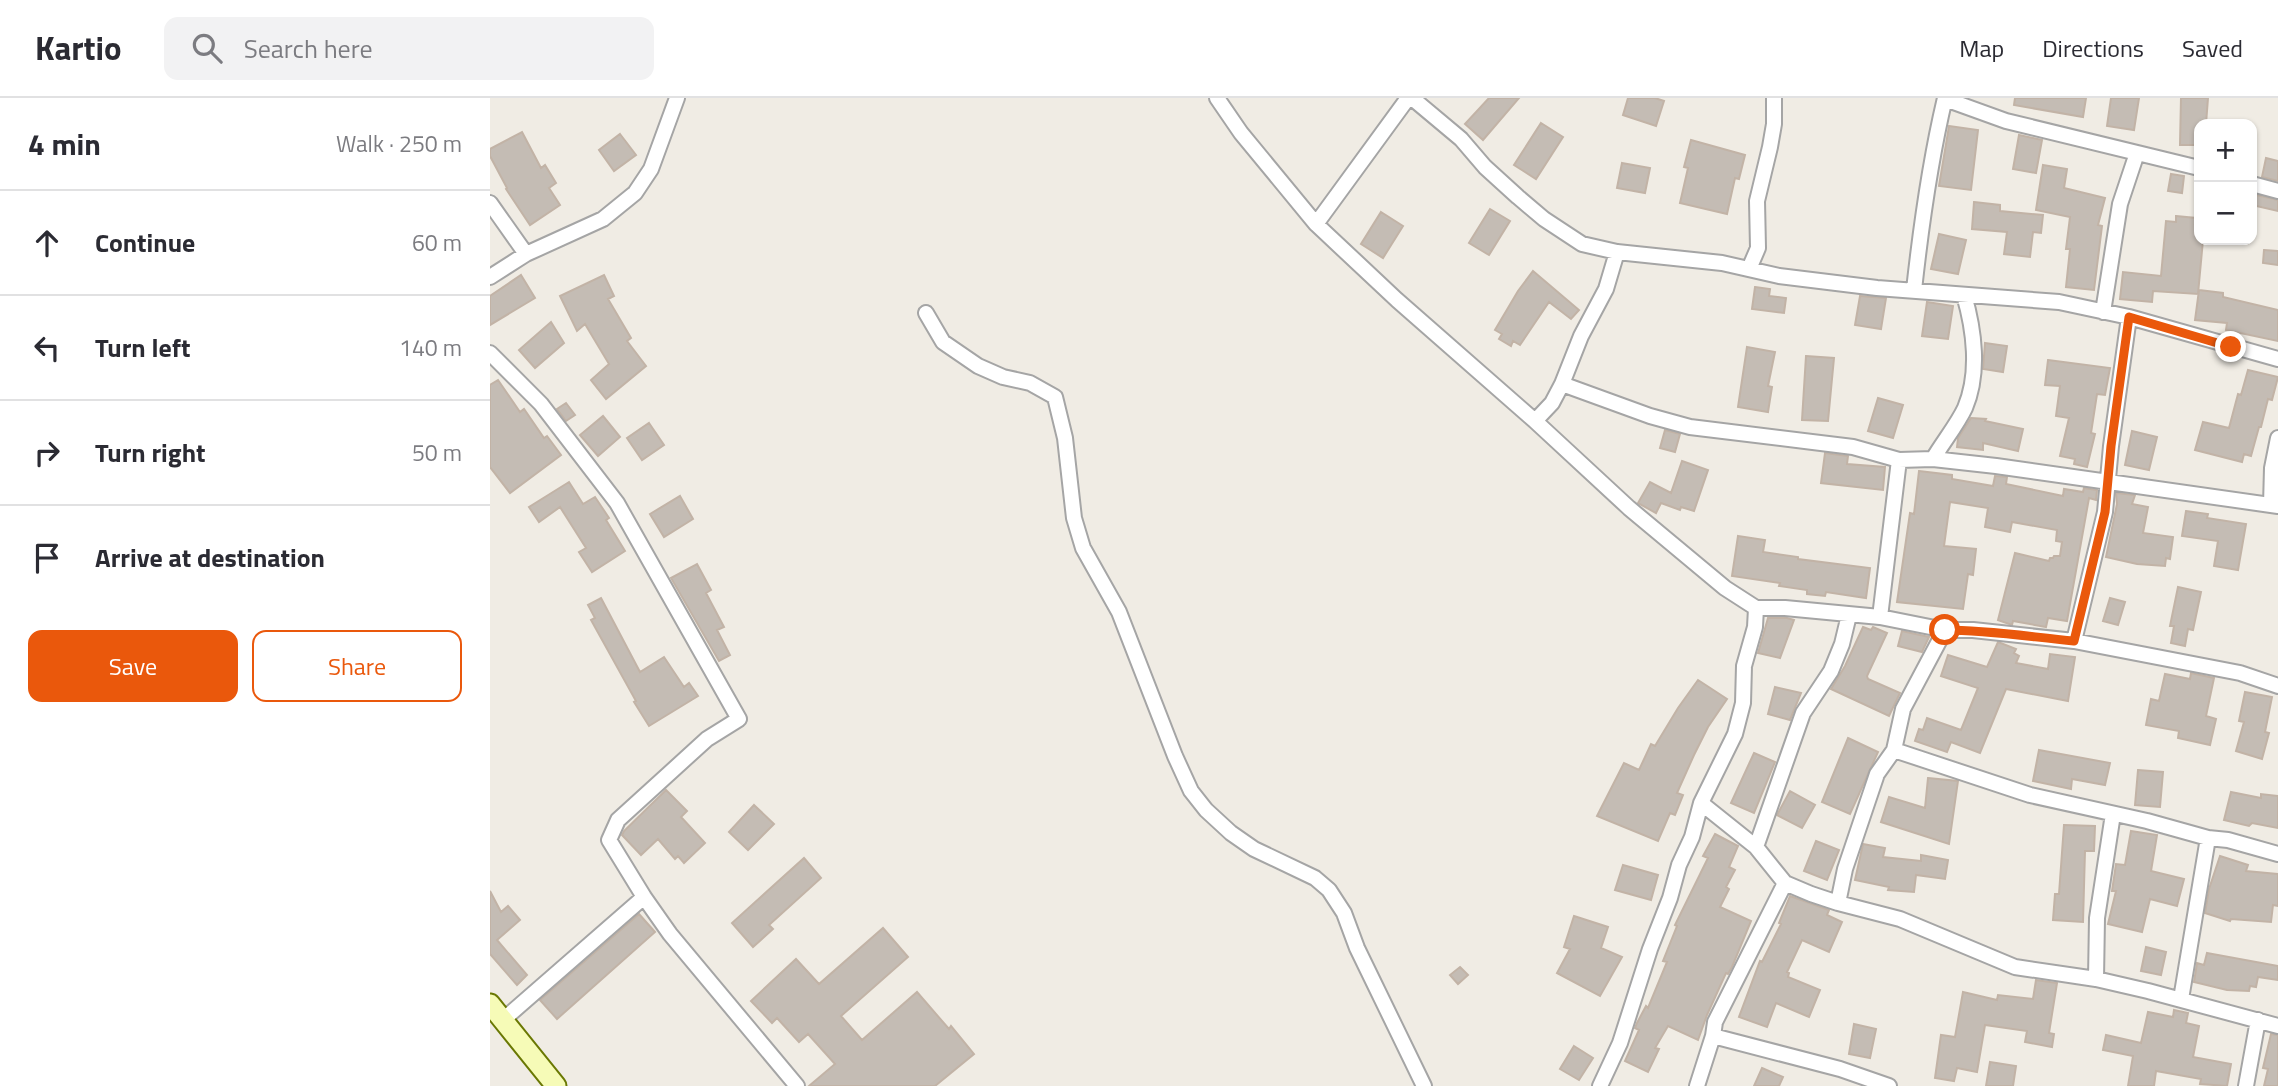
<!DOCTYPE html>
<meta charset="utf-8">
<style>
:root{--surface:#fff;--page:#f2f2f3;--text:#2b2b33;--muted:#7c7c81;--line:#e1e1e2;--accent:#ea580c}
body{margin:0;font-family:"Titillium Web",sans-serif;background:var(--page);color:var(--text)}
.controls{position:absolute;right:21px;top:21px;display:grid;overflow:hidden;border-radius:14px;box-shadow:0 2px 5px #0004}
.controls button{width:63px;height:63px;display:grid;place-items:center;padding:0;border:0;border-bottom:2px solid var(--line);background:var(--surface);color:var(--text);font:35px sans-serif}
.stop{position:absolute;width:21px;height:21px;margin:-16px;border:5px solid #ea580c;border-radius:50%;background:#fff}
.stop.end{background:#ea580c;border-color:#fff;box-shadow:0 2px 7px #0008}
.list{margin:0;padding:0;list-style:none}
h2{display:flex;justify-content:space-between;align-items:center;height:91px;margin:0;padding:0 28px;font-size:30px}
h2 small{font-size:23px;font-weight:400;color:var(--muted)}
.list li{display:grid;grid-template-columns:46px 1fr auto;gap:21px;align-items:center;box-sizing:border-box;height:105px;padding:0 28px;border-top:2px solid var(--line)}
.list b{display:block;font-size:26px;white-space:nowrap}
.list em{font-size:23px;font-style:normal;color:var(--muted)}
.actions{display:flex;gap:14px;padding:21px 28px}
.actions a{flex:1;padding:16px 0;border:2px solid var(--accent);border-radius:14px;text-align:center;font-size:24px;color:var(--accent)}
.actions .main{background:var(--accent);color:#fff}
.icon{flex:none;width:38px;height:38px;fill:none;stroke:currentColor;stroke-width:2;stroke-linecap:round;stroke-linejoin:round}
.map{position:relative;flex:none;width:1788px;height:988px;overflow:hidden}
header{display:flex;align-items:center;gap:42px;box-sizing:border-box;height:98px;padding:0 35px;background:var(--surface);border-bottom:2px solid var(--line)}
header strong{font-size:33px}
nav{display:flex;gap:38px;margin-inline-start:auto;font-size:24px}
.search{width:490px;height:63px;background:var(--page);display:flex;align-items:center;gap:18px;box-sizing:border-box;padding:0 24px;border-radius:14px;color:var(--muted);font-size:26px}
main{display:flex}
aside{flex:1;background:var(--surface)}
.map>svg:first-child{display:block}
.building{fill:#c4bcb4;stroke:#c2b3a6;stroke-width:2}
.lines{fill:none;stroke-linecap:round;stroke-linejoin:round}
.street-casing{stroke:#a5a5a5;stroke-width:18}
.secondary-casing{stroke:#6a7803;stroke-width:23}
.street{stroke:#fff;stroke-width:14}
.secondary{stroke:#f6fbb7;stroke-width:19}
.route{stroke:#ea580c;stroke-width:9}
</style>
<header>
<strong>Kartio</strong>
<div class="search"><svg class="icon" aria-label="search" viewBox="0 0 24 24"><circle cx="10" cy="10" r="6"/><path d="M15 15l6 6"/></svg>Search here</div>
<nav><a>Map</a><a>Directions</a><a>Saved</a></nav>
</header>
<main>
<aside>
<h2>4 min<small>Walk · 250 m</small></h2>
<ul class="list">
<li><svg class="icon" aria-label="ahead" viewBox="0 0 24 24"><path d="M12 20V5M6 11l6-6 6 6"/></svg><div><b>Continue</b></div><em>60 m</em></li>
<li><svg class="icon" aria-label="left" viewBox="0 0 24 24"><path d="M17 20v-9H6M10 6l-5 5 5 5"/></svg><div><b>Turn left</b></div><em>140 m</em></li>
<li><svg class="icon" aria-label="right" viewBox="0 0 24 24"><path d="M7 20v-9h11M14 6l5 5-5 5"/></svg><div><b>Turn right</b></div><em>50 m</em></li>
<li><svg class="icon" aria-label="arrive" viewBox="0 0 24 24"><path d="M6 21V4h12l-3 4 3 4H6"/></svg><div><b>Arrive at destination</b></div></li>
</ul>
<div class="actions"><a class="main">Save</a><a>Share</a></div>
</aside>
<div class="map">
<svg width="1788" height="988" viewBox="0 0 1788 988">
<rect width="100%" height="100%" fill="#f0ece4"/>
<path class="building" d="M999,0H1029L993,42L975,26Z
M1138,0H1165L1174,3L1166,28L1133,17Z
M1525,0H1596L1593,19L1524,7Z
M1621,0H1649L1644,32L1617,28Z
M1691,0H1718L1716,26H1709V47H1690Z
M1051,25L1073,39L1046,81L1024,67Z
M1459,28L1488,32L1481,92L1449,88Z
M32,34L51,70L55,67L66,85L59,90L70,107L40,127L16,91L17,90L0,58V51Z
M130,36L146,57L124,73L109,52Z
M1529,37L1552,42L1546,75L1523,71Z
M1201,42L1255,57L1249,81L1245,80L1237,116L1190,105L1198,70L1194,69Z
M1776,60L1788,63V83L1772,79Z
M1132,65L1160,70L1155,95L1127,90Z
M1553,67L1577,71L1574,90L1615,100L1608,127L1612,128L1604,192L1576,189L1580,151H1576L1580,119L1546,112Z
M1681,76L1694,78L1692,95L1678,93Z
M1762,96L1788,102V113L1762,107Z
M1484,104L1510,107V113L1553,117L1551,135L1543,134L1540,159L1514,156L1517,134L1482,131Z
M1000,111L1020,123L999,157L979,145Z
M891,114L913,128L893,160L871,146Z
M1686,118L1706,120L1705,126H1709V142H1713L1708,196L1663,193L1662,204L1630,201L1633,174L1671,178L1676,123L1686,124Z
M1449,136L1476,142L1468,176L1441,171Z
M1774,152L1788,153V167L1773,165Z
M1043,173L1089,212L1081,221L1059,204L1030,247L1023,243L1021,248L1009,241L1012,236L1005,232L1028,193Z
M31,177L45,200L0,227V198Z
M114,177L124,198L118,201L141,240L137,243L156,268L116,301L101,282L119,266L95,226L87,233L70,198Z
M1265,189L1280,191L1279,198L1296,200L1294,215L1262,211Z
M1709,192L1733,195V199L1788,212V243L1736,232L1737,225L1705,222Z
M1370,198L1396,200L1391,231L1365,227Z
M1437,204L1463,208L1458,241L1432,238Z
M61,224L74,245L45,270L29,252Z
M1495,245L1517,248L1513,274L1493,271Z
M1257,249L1285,254L1278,288L1282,289L1278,314L1248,309Z
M1316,258L1344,260L1338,323L1312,322Z
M1558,262L1620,270L1615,297L1607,296L1601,335L1605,336L1597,369L1584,366L1585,361L1570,358L1579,320L1566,318L1570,288L1555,287Z
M1758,272L1788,279L1782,302L1778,301L1771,329H1769L1761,358L1754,356L1752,364L1705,352L1713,324L1739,330L1748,296L1751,297Z
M8,282L30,314L34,311L54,340L57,338L71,357L20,395L0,369V287Z
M1388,300L1413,307L1403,340L1378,333Z
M76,305L85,317L76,323L67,311Z
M113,318L130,339L108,358L90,337Z
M1481,320L1496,321L1495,323L1533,331L1528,353L1493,345V352L1467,349L1468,340Z
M159,325L174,347L152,362L137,340Z
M1175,332L1190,336L1185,354L1170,350Z
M1642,333L1667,339L1659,372L1635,367Z
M1335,355L1358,358L1357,366L1395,369L1393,392L1331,385Z
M1192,363L1218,372L1204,413L1191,409L1190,412L1171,405L1166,415L1148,405L1160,384L1181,395Z
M1429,373L1462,377V381L1503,388L1505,378L1517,379L1516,386L1573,398L1574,391L1593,394L1594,390L1607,392L1606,402L1599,400L1577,523L1558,520L1556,529L1523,523L1522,527L1508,522L1525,455L1559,463L1560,460H1563L1564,458H1570L1572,444L1566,443L1567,432L1522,424L1520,434L1495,429L1498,410L1460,404L1454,448L1486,451L1483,477L1478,476L1473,511L1407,504L1420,415L1424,416Z
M79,384L93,406L105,399L119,420L116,422L135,453L102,474L89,454L96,450L70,409L49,424L39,409Z
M1626,395L1645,397L1642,406L1658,409L1653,435L1683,439L1680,461L1676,460L1675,468L1647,466L1616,459L1627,406Z
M190,398L203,421L174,439L160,416Z
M1696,413L1718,416L1717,420L1756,426L1748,472L1724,468L1728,443L1692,438Z
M1248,438L1275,442L1273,454L1308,459V461L1380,470L1376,500L1336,494L1335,498L1317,496V492L1289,488L1290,485L1242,478Z
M207,466L221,492L216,495L234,529L227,532L240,557L229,563L181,480Z
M1688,489L1711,494L1703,532L1698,531L1695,548L1681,545L1684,528H1680Z
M111,500L150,574L174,559L194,589L199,585L208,598L159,628L144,604L146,603L101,522L105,520L98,507Z
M1620,500L1635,504L1628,527L1613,523Z
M1278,520H1297L1304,522L1290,560L1268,555Z
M1373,529L1381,532L1383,529L1397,535L1377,578L1378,581L1410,595L1399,618L1341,591L1355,568Z
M1412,533L1439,539L1432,554L1408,548Z
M1508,544L1526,551L1524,555L1529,558L1526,565L1558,571L1560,556L1585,559L1578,603L1516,591L1490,655L1461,644L1457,654L1425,643L1429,631L1433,632L1437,620L1471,632L1488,590L1451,578L1458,557L1497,569Z
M1701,575L1724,580L1716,618L1726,621L1720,647L1688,640L1689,633L1656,627L1661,601L1669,603L1675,576L1700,581Z
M1208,582L1237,601L1218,629L1204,657L1187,695L1193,697L1185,717L1180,715L1168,743L1107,718L1134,665L1149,672L1161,646L1165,648L1188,610Z
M1285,589L1311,595L1300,622L1278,616Z
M1755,594L1782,599L1775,634L1779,635L1772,661L1746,653L1754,624L1749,623Z
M1358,640L1388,654L1360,716L1332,704Z
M1549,652L1620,665L1615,687L1582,681L1581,691L1543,683Z
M1264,655L1285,664L1264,715L1241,705Z
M1648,672L1673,674L1670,709L1645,707Z
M1438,680L1468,683L1459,746L1391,724L1399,699L1435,710Z
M176,692L197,713L191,719L215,745L194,765L188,758L185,761L168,741L151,757L132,737L134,733Z
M1300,693L1325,707L1312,730L1287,717Z
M1741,694L1771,700V696L1788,698V730L1762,725L1759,728L1734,722Z
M264,707L284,726L258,752L239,734Z
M1574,727L1605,728L1604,753H1595L1593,824L1563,822L1565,796H1569Z
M1641,733L1667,737L1661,773L1694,781L1687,808L1660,801L1652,834L1618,826L1626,793H1622L1626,766L1635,767Z
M1225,736L1248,748L1239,769L1245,772L1236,789L1239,791L1230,809L1261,823L1242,869L1238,876L1236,875L1217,917L1208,942L1178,928L1165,950L1169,951L1158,974L1135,963L1149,932L1145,930L1147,925L1156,908L1158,910L1177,864L1173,863L1187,828L1185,827L1218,760L1213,758Z
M1326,743L1349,752L1337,782L1314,773Z
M1373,746L1395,750L1393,759L1431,763V757L1458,762L1455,781L1426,777L1424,794L1398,792L1399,789L1365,782Z
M1730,758L1758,767L1756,773L1788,776V808L1783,807L1781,824L1741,821L1740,823L1715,815L1719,791Z
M314,760L331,780L279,827L283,831L263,849L242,825Z
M1133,767L1168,777L1161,802L1125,792Z
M0,793L11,814L18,808L30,822L7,842L37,877L27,887L0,856Z
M1300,798L1339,812L1337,817L1352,824L1339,854L1312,842L1297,874L1299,875L1298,879L1330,892L1319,919L1286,905L1277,929L1249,919L1270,863L1272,864L1291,826L1289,825Z
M149,816L165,834L67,921L50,902Z
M1084,818L1118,829L1111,850L1132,859L1110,898L1067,875L1080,851L1074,849Z
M393,830L418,859L351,918L372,942L427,894L459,931L461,928L484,956L445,988H319L345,966L318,936L309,944L287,920L282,925L261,903L306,861L329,886Z
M1656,849L1676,854L1671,877L1651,873Z
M1717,855L1788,868V882L1768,879L1766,889L1760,888L1759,893L1737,892L1704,884L1707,865L1714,867Z
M970,869L978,877L968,886L960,877Z
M1546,882L1567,885L1559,935L1564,936L1562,949L1535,944L1537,933L1495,927L1487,974L1467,970L1464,983L1445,980L1451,937L1465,939L1473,894L1507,902L1508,897L1543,901Z
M1684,912L1698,915L1696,925L1709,928L1703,959L1741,966L1737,988L1710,986L1711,981L1666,973L1664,988H1638L1643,958L1613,952L1616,937L1651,945L1658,914L1683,919Z
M1364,926L1386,931L1380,960L1359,956Z
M1781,936L1788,937V988H1774L1778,971L1773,970Z
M1084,948L1103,960L1089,982L1070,971Z
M1500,964L1526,968L1523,988H1496Z
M1272,970L1293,979L1289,988H1264Z"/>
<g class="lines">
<g class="street-casing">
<path id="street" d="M727,0L751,35L826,126L907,202L1045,323L1139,410L1235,490L1266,510H1295L1390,519L1455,532H1483L1584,543L1750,575L1788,588
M922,0L971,41L995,69L1028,99L1054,121L1092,146L1127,154L1232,165L1289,178L1387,190L1569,204L1639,219L1788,261
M1455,1L1516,23L1709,70
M1762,86L1788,93
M0,105L36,156
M826,126L918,0
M1259,171L1268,150L1267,103L1280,49L1284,26V0
M0,179L36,156L113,121L145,95L161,71L187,0
M1424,192C1431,128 1440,63 1455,0
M1613,214L1630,106L1647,55
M436,215L453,244L488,268L513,279L540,285L565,299L575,340L584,420L593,450L629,514L685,658L701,693L716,712L741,735L764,751L825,780L839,792L854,815L867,850L934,988
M0,255L51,306L127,405L249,621L217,641L128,722L119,742L154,799L180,836L307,988
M1072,286L1160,318L1200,329L1363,349L1409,362L1443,361L1506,368L1788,408
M1045,323L1062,305L1072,286L1091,238L1116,191L1127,154
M1443,361C1453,344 1467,327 1475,310C1490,275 1484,231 1474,197
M1781,407L1782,370L1788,340
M1390,519L1409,362
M1584,543L1615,414L1621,348L1639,219
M1404,652L1540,697L1657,723L1718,740L1738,742L1788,756
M1211,705L1266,749L1295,785L1321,796L1348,805L1410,821L1525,869L1606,881L1658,893L1788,928
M1266,749L1313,615L1341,573L1352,546L1359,517
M1348,805L1355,771L1387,676L1404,652L1413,611L1455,532
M1606,881L1607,820L1623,716
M1691,901L1718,740
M13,922L154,799
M1223,938L1350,971L1399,988
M1110,988L1130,945L1160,851L1180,800L1189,767L1202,739L1211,705L1245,636L1253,605L1254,568L1265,529L1266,510
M1207,988L1223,938L1225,924L1295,785
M1756,988L1768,922"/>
</g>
<g class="secondary-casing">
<path id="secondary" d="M0,906L66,988"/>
</g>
<use href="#street" class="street"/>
<use href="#secondary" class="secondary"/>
</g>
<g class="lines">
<path class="route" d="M1455,532C1498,532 1541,539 1584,543L1615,414L1621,348L1639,219L1741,249"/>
</g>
</svg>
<div class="controls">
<button>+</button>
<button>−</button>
</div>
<div class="stop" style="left:1455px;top:532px"></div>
<div class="stop end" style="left:1741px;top:249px"></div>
</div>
</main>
